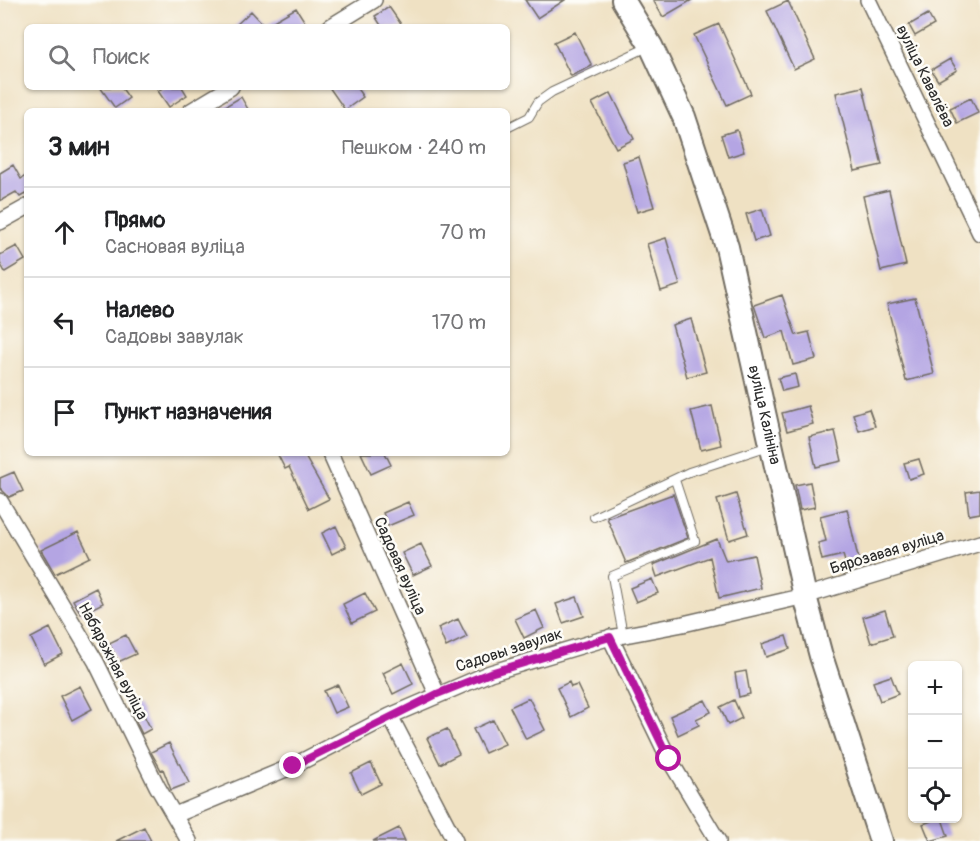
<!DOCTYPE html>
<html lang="ru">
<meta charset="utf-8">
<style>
:root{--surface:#fff;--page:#f2f2f2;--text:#202124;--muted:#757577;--line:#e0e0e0}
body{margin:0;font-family:Pangolin,sans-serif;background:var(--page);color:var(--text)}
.controls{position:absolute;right:18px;bottom:18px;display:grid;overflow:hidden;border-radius:9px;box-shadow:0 2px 4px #0004}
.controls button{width:54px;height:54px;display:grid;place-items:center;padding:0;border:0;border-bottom:2px solid var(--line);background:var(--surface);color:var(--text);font:30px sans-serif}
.stop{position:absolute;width:18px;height:18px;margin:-14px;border:4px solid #b5179e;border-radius:50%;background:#fff}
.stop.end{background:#b5179e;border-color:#fff;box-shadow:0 2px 6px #0008}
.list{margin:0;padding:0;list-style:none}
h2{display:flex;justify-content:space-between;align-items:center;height:78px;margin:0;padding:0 24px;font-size:26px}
h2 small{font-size:20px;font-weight:400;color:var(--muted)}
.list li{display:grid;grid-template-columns:39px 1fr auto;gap:18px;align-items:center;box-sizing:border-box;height:90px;padding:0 24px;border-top:2px solid var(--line)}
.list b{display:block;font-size:22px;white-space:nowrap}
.list p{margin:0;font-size:20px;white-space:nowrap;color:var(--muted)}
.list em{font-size:20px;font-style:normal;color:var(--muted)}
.icon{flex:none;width:33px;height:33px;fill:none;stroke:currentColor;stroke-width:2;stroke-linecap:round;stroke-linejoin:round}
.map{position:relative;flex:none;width:980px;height:841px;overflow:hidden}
.search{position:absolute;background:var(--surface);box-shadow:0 2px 4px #0004;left:24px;top:24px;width:486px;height:66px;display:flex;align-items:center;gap:15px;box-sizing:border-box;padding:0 21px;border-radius:9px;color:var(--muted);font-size:22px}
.panel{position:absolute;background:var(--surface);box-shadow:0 2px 4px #0004;left:24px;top:108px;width:486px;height:348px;border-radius:9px}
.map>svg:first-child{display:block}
.building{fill:#b4a5e3}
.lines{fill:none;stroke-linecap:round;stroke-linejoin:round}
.lane-casing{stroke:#706b60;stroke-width:10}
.street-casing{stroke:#706b60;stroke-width:18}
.secondary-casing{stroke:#706b60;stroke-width:26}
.lane{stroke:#fff;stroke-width:8}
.street{stroke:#fff;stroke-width:15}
.secondary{stroke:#fff;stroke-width:22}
.route{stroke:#b5179e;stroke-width:8}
.labels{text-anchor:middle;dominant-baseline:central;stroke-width:5;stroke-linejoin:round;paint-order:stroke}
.street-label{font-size:16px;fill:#2b2b2b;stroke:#fdfcf7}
</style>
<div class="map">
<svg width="980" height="841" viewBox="0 0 980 841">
<rect width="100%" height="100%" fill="#fdfcf7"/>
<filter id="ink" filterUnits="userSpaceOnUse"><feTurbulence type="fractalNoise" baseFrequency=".0167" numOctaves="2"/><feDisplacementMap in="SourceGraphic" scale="12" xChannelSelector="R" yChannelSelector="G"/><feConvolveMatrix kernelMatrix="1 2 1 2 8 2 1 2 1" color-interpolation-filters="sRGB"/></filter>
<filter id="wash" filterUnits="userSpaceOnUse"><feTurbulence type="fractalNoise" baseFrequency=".008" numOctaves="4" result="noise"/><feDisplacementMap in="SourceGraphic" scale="24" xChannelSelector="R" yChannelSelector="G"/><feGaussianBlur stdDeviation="1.35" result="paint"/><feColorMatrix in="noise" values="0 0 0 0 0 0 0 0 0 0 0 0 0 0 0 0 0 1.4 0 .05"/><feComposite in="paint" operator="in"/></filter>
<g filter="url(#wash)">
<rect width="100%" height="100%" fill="#efe1c3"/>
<g id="blocks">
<path class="building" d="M525,0H565L537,18Z
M653,0H692L663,17Z
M788,1L815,59L794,69L767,11Z
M389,7L403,27H382L375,16Z
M296,8L305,22L297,27H234L251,11L265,26Z
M928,14L934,25L915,36L909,25Z
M719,24L751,94L727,105L694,35Z
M575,32L592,66L571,76L554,42Z
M950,59L957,70L938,81L931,70Z
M100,87H121L129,98L115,108Z
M164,87H182L187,95L169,107L158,91Z
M329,87H356L363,97L345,110Z
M863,87L882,165L855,171L836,93Z
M611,93L634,139L616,148L592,103Z
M241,97L249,111H217Z
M971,98L978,113L957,123L950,108Z
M737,130L744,152L728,157L721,135Z
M639,157L654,207L637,212L623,162Z
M13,165L21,179L27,175V193L20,197L16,192L0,201V173Z
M889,190L906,265L881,271L863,196Z
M762,209L770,236L754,241L746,214Z
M666,238L680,285L661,291L647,244Z
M17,246L25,260L5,272L0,263V255Z
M782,295L796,335L809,332L816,359L793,365L784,331L765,338L754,305Z
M915,298L934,374L906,381L887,304Z
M691,319L706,372L687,377L672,325Z
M795,374L798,387L782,391L778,378Z
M712,406L721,445L701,450L691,411Z
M808,406L813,424L787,431L782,413Z
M869,409L875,426L859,431L853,414Z
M835,431L842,461L816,467L809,437Z
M277,453H303L329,499L309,509L289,467L285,469Z
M361,453H385L391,465L371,474Z
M919,459L924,474L909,479L904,463Z
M14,472L23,491L9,497L0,488V478Z
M810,482L815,507L800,510L795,485Z
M980,490V513L969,515L966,492Z
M673,494L688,538L626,563L607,518Z
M736,494L748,534L729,540L717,500Z
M408,502L414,515L388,526L383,513Z
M847,509L859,562L846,565L843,555L822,560L818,543L826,541L820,516Z
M336,526L346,547L332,554L322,533Z
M78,532L90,557L55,574L41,550Z
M717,539L726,561L754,555L761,588L719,598L710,557L657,577L653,565Z
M421,544L432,566L413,575L402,553Z
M652,579L658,593L636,602L630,588Z
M96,588L103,603L81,614L73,600Z
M365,593L375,612L352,623L343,604Z
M577,597L584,616L563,623L556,604Z
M536,610L544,628L524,638L515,619Z
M885,610L893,636L871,643L863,617Z
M458,619L467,637L446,647L438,628Z
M50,628L63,654L44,664L31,638Z
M126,635L136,654L118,662L109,643Z
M786,636L790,649L766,657L762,644Z
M403,663L413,684L393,694L383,673Z
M746,671L750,694L739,697L735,673Z
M891,676L898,694L880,701L873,682Z
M569,682L571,687L577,685L588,708L571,717L557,688Z
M338,685L348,707L334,713L324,691Z
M80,686L92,709L72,720L60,696Z
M529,698L545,730L526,739L510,707Z
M705,700L711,712L696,719L699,725L678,735L670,716Z
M734,700L742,718L728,725L720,707Z
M138,704L151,729L142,734L130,709Z
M493,720L505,744L485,753L473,729Z
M447,729L459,754L440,764L427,738Z
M169,743L189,783L171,790L163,769L161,770L151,752Z
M371,763L381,784L361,794L351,773Z
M937,819H942L948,836L930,841L923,824Z
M144,827L151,841H116Z
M399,828L405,841H373Z"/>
</g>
</g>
<g filter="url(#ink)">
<use href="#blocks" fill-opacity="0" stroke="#706b60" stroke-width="1.5"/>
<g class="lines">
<g class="lane-casing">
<path id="lane" d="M507,128L529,117L538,102L552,92L650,46
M594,517L689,472L769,446
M623,635L612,576L695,541L675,480"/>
</g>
<g class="street-casing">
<path id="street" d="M868,0L980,233
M330,27L374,0
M191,111L231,87
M0,222L27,207
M330,453L437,694
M0,501L96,662L157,786L189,841
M610,637L669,759L718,841
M390,716L455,841
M175,815L293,766L390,716L490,673L604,639L683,624L805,596L980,543"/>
</g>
<g class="secondary-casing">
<g id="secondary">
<path id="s1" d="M623,0L651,46L684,117L727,247L805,596L821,656L881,841"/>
</g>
</g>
<use href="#lane" class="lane"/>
<use href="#street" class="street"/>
<use href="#secondary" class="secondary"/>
</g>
</g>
<g class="lines" filter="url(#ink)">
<path class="route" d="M293,766L437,694L490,673L610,637L669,759"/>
</g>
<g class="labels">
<g class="street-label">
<text transform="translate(925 76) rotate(64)">вуліца Кавалёва</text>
<text stroke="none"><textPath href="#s1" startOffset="441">вуліца Калініна</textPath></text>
<text transform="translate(887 552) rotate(-17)">Бярозавая вуліца</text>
<text transform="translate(400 566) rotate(66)">Садовая вуліца</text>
<text transform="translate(509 650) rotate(-18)">Садовы завулак</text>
<text transform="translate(113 661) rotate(62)">Набярэжная вуліца</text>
</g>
</g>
</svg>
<div class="controls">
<button>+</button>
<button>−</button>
<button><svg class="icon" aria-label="locate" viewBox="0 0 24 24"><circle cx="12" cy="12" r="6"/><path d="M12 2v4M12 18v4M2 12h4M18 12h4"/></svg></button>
</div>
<div class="stop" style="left:669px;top:759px"></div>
<div class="stop end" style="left:293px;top:766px"></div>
<div class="search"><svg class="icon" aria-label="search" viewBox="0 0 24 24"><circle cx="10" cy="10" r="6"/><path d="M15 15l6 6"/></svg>Поиск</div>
<section class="panel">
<h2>3 мин<small>Пешком · 240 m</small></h2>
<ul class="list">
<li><svg class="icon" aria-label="ahead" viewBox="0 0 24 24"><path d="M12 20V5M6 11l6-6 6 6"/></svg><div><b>Прямо</b><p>Сасновая вуліца</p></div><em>70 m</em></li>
<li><svg class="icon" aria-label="left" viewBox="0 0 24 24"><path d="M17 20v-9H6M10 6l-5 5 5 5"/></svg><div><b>Налево</b><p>Садовы завулак</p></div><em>170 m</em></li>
<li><svg class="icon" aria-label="arrive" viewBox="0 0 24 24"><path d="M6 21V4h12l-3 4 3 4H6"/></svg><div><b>Пункт назначения</b></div></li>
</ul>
</section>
</div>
